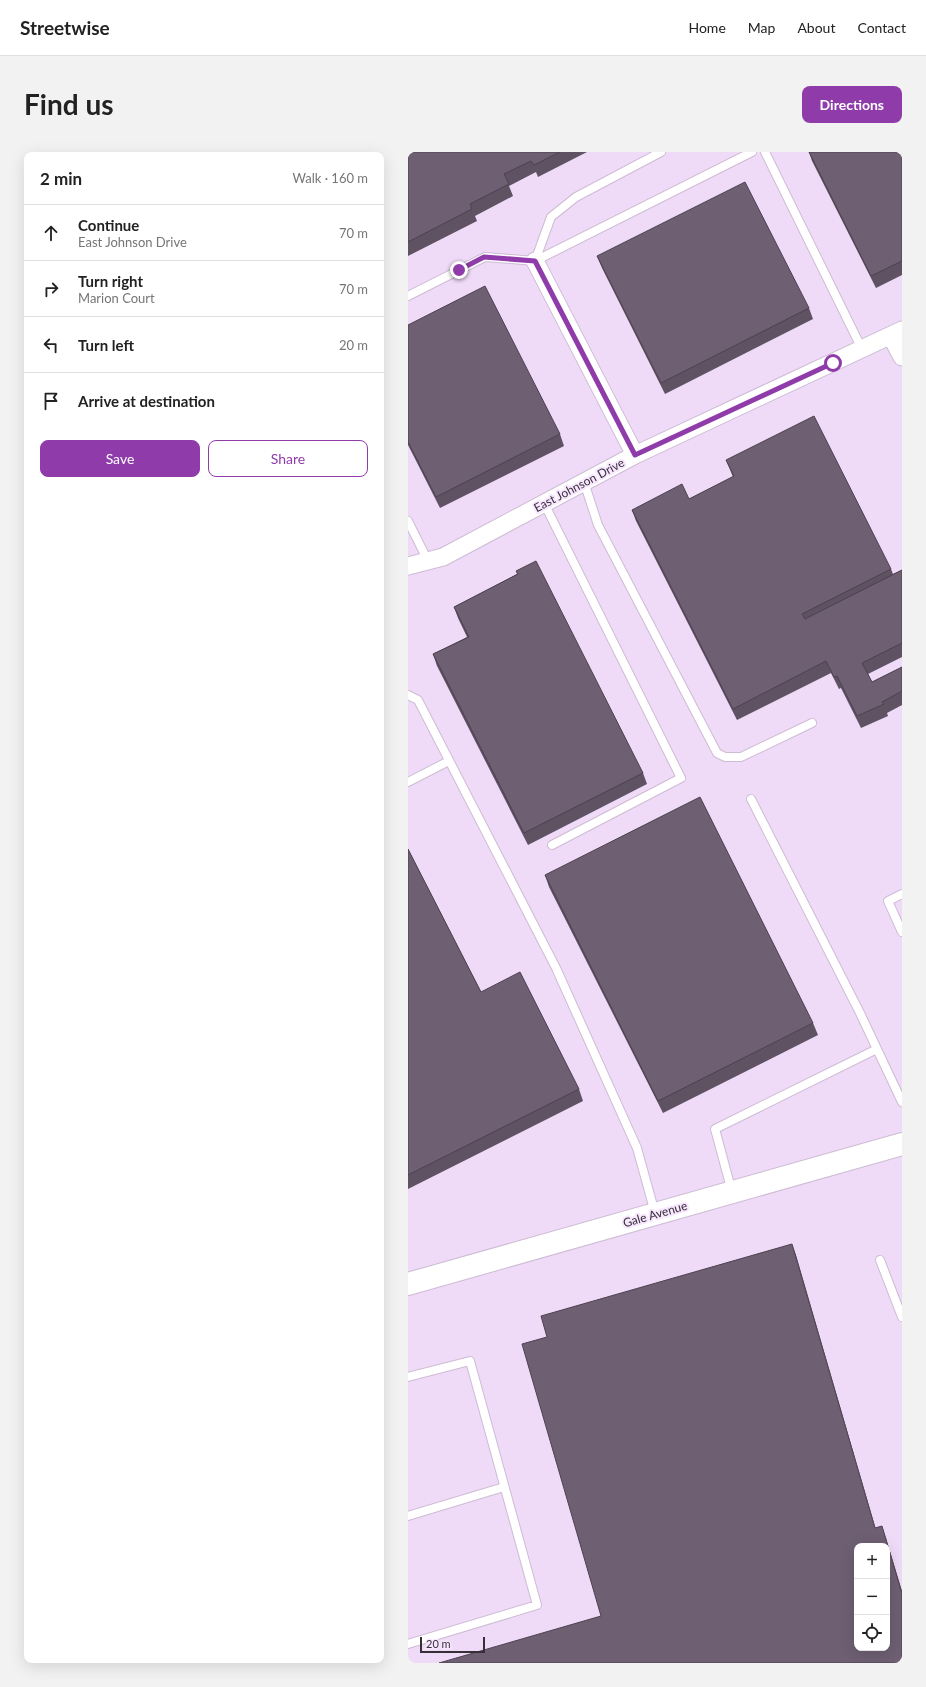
<!DOCTYPE html>
<meta charset="utf-8">
<style>
:root{--surface:#fff;--page:#f2f2f2;--text:#222;--muted:#767676;--line:#e0e0e0;--accent:#8f3caa}
body{margin:0;font-family:Lato,sans-serif;background:var(--page);color:var(--text)}
.controls{position:absolute;right:12px;bottom:12px;display:grid;overflow:hidden;border-radius:8px;box-shadow:0 4px 16px #0002}
.controls button{width:36px;height:36px;display:grid;place-items:center;padding:0;border:0;border-bottom:1px solid var(--line);background:var(--surface);color:var(--text);font:20px sans-serif}
.scale{position:absolute;left:12px;bottom:10px;width:65px;box-sizing:border-box;padding-left:4px;border:2px solid #362f38;border-top:0;font-size:11px;line-height:14px;white-space:nowrap;color:#362f38;-webkit-text-stroke:3px #f8e7ff;paint-order:stroke}
.stop{position:absolute;width:12px;height:12px;margin:-9px;border:3px solid #8f3caa;border-radius:50%;background:#fff}
.stop.end{background:#8f3caa;border-color:#fff;box-shadow:0 1px 4px #0008}
.list{margin:0;padding:0;list-style:none}
h2{display:flex;justify-content:space-between;align-items:center;height:52px;margin:0;padding:0 16px;font-size:17px}
h2 small{font-size:13px;font-weight:400;color:var(--muted)}
.list li{display:grid;grid-template-columns:26px 1fr auto;gap:12px;align-items:center;box-sizing:border-box;height:56px;padding:0 16px;border-top:1px solid var(--line)}
.list b{display:block;font-size:15px;white-space:nowrap}
.list p{margin:0;font-size:13px;white-space:nowrap;color:var(--muted)}
.list em{font-size:13px;font-style:normal;color:var(--muted)}
.actions{display:flex;gap:8px;padding:12px 16px}
.actions a{flex:1;padding:9px 0;border:1px solid var(--accent);border-radius:8px;text-align:center;font-size:14px;color:var(--accent)}
.actions .main{background:var(--accent);color:#fff}
.icon{flex:none;width:22px;height:22px;fill:none;stroke:currentColor;stroke-width:2;stroke-linecap:round;stroke-linejoin:round}
.map{position:relative;flex:none;width:494px;height:1511px;overflow:hidden;border-radius:8px}
header{display:flex;align-items:center;gap:24px;box-sizing:border-box;height:56px;padding:0 20px;background:var(--surface);border-bottom:1px solid var(--line)}
header strong{font-size:19px}
nav{display:flex;gap:22px;margin-inline-start:auto;font-size:14px}
.intro{display:flex;align-items:center;justify-content:space-between;box-sizing:border-box;height:96px;padding:0 24px}
h1{margin:0;font-size:28px}
.button{padding:10px 18px;border-radius:8px;background:var(--accent);color:#fff;font-size:14px;font-weight:700}
main{display:flex;gap:24px;padding:0 24px}
aside{flex:1;background:var(--surface);border-radius:8px;box-shadow:0 4px 16px #0002}
.map>svg:first-child{display:block}
.built{fill:#efdaf7;fill-rule:evenodd}
.lines{fill:none;stroke-linecap:round;stroke-linejoin:round}
.service-casing{stroke:#cdbcd3;stroke-width:10}
.minor-casing{stroke:#cdbcd3;stroke-width:19}
.secondary-casing{stroke:#cdbcd3;stroke-width:24}
.service{stroke:#fff;stroke-width:8}
.minor{stroke:#fff;stroke-width:17}
.secondary{stroke:#fff;stroke-width:22}
.wall{fill:#5f5263}
.shaded-wall{fill:#4d4250}
.building{fill:#6e5f73;stroke:#4d4250;fill-rule:evenodd}
.route{stroke:#8f3caa;stroke-width:5}
.labels{text-anchor:middle;dominant-baseline:central;stroke-width:4;stroke-linejoin:round;paint-order:stroke}
.street-label{font-size:12px;fill:#362f38;stroke:#f8e7ff}
</style>
<header>
<strong>Streetwise</strong>
<nav><a>Home</a><a>Map</a><a>About</a><a>Contact</a></nav>
</header>
<div class="intro"><h1>Find us</h1><a class="button">Directions</a></div>
<main>
<aside>
<h2>2 min<small>Walk · 160 m</small></h2>
<ul class="list">
<li><svg class="icon" aria-label="ahead" viewBox="0 0 24 24"><path d="M12 20V5M6 11l6-6 6 6"/></svg><div><b>Continue</b><p>East Johnson Drive</p></div><em>70 m</em></li>
<li><svg class="icon" aria-label="right" viewBox="0 0 24 24"><path d="M7 20v-9h11M14 6l5 5-5 5"/></svg><div><b>Turn right</b><p>Marion Court</p></div><em>70 m</em></li>
<li><svg class="icon" aria-label="left" viewBox="0 0 24 24"><path d="M17 20v-9H6M10 6l-5 5 5 5"/></svg><div><b>Turn left</b></div><em>20 m</em></li>
<li><svg class="icon" aria-label="arrive" viewBox="0 0 24 24"><path d="M6 21V4h12l-3 4 3 4H6"/></svg><div><b>Arrive at destination</b></div></li>
</ul>
<div class="actions"><a class="main">Save</a><a>Share</a></div>
</aside>
<div class="map">
<svg width="494" height="1511" viewBox="0 0 494 1511">
<rect width="100%" height="100%" fill="#f8e7ff"/>
<path class="built" d="M0,0H494V1511H0ZM449,1394H479V1496H449Z"/>
<g class="lines">
<g class="service-casing">
<path id="service" d="M357,0L454,197
M127,109L143,65L168,45L253,0
M0,144L77,105L127,109L344,0
M176,330L190,373L309,601L317,605H333L404,571
M136,351L273,626L144,693
M0,369L20,409
M0,543L10,548L148,816L229,996L247,1061
M0,630L41,609
M343,647L452,861L494,950
M494,742L480,749L494,780
M324,1040L307,977L469,897
M472,1108L494,1165
M0,1225L62,1209L129,1453L0,1492
M0,1364L96,1335"/>
</g>
<g class="minor-casing">
<path id="minor" d="M127,109L227,303
M483,184L494,205
M0,414L35,405L227,303L494,178"/>
</g>
<g class="secondary-casing">
<path id="secondary" d="M0,1132L494,992"/>
</g>
<use href="#service" class="service"/>
<use href="#minor" class="minor"/>
<use href="#secondary" class="secondary"/>
</g>
<path class="wall" d="M0,0H179L130,25L128,20L101,34L105,44L67,64L69,69L0,104Z
M401,0H494V123L468,136L404,9Z
M189,104L401,156L405,167L257,242L194,116Z
M0,173L152,282L156,294L32,356L0,293Z
M318,308L483,417L485,422L494,418V505L460,522L464,530L494,515V553L479,561L480,564L453,576L433,536L431,537L423,521L329,568L228,369L224,358L281,347L325,325Z
M108,419L235,621L239,632L120,693L29,514L25,502L59,485L50,466L46,455L109,422Z
M0,697L73,840L171,937L175,949L0,1037Z
M137,723L405,871L410,883L255,961L141,735Z"/>
<path class="shaded-wall" d="M384,1092L388,1103L471,1388L467,1376Z
M474,1374L478,1386L494,1439V1442Z"/>
<path class="building" d="M0,0H152L126,13L123,9L96,22L101,32L62,52L64,57L0,90Z
M401,0H494V109L463,124Z
M337,30L401,156L253,231L189,104Z
M77,134L152,282L28,345L0,290V173Z
M406,264L483,417L394,462L397,467L494,418V491L454,511L464,530L494,515V539L474,550L476,552L449,564L429,524L426,525L418,509L325,557L224,358L274,332L281,347L326,324L318,308Z
M128,409L235,621L116,681L25,502L61,485L46,455L110,422L108,419Z
M292,645L405,871L250,949L137,723Z
M0,697L73,840L112,820L171,937L0,1023Z
M384,1092L467,1376L474,1374L494,1442V1511H31L193,1464L114,1192L139,1185L133,1164ZM449,1394H479V1496H449Z"/>
<g class="lines">
<path class="route" d="M51,118L76,105L127,109L227,303L425,211"/>
</g>
<g class="labels">
<g class="street-label">
<text transform="translate(171 333) rotate(-28)">East Johnson Drive</text>
<text transform="translate(247 1062) rotate(-16)">Gale Avenue</text>
</g>
</g>
</svg>
<div class="controls">
<button>+</button>
<button>−</button>
<button><svg class="icon" aria-label="locate" viewBox="0 0 24 24"><circle cx="12" cy="12" r="6"/><path d="M12 2v4M12 18v4M2 12h4M18 12h4"/></svg></button>
</div>
<div class="scale">20 m</div>
<div class="stop" style="left:425px;top:211px"></div>
<div class="stop end" style="left:51px;top:118px"></div>
</div>
</main>
